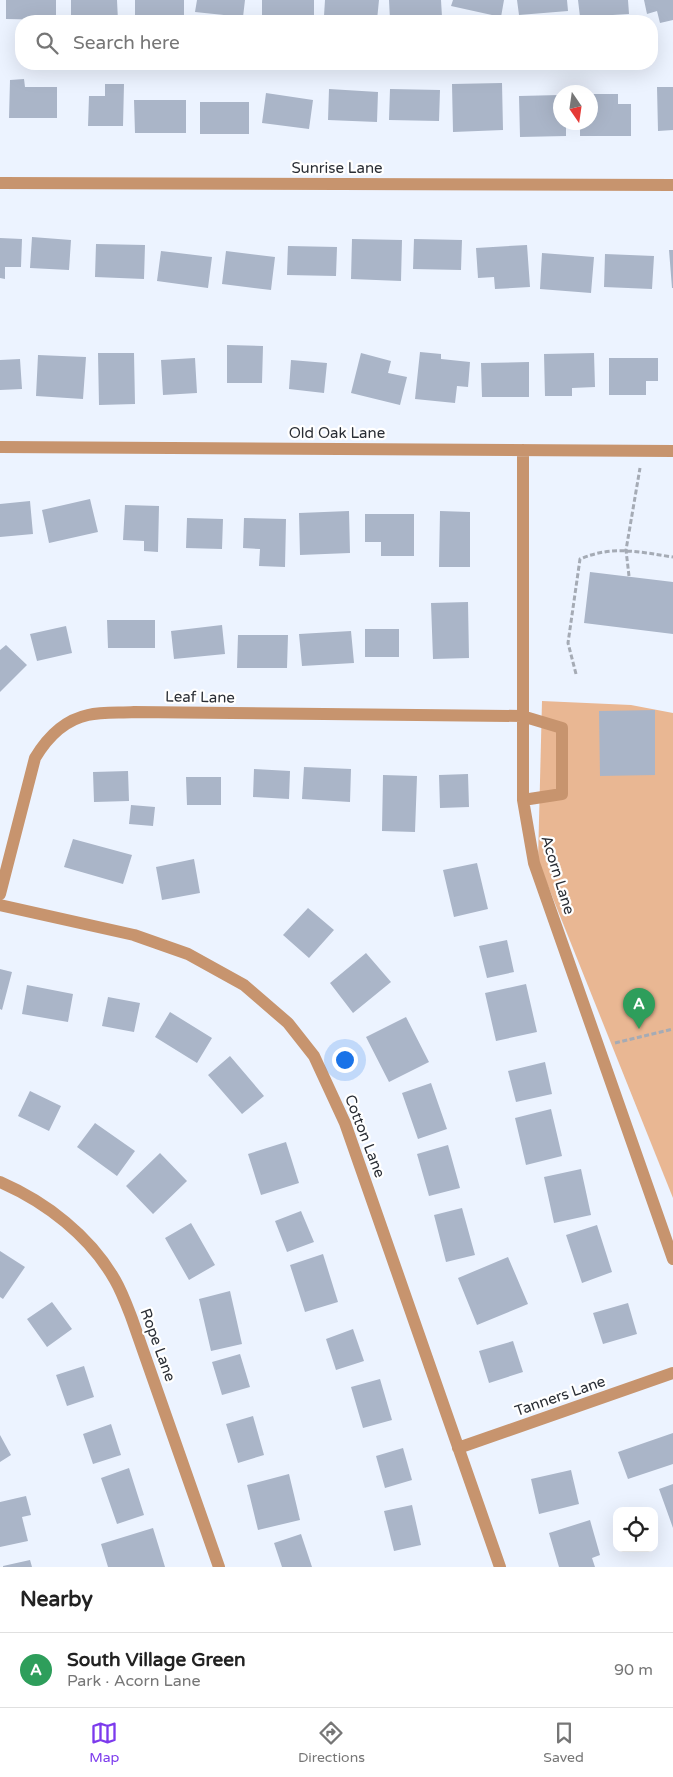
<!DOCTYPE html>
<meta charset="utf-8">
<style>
:root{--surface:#fff;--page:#f2f2f2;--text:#222;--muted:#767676;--line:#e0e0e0;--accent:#7c3aed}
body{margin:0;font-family:"Varela Round",sans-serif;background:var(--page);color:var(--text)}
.controls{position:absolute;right:15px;bottom:15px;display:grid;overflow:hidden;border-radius:10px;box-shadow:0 5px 20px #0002}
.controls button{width:45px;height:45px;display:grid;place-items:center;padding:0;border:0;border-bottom:1px solid var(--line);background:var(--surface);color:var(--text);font:25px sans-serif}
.compass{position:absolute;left:553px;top:85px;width:45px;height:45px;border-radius:50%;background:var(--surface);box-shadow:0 5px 20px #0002;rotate:167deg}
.you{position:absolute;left:344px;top:1059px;width:18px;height:18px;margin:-12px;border:4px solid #fff;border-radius:50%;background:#1a73e8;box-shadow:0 0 0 8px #1a73e833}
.badge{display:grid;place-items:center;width:32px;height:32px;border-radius:50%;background:var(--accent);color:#fff;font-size:16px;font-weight:700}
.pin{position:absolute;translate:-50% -41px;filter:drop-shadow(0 1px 2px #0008)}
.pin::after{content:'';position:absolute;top:26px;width:18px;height:15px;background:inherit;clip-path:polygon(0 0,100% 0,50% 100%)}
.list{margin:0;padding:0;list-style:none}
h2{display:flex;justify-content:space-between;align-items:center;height:65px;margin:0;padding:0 20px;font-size:21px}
h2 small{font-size:16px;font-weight:400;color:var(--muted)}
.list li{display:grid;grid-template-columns:32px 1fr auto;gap:15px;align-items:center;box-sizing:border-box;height:75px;padding:0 20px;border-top:1px solid var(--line)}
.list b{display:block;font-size:19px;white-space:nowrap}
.list p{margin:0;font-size:16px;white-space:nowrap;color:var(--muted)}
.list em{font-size:16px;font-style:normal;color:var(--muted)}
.icon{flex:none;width:28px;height:28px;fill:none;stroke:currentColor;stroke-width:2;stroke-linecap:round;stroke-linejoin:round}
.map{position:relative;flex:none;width:673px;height:1567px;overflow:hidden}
.search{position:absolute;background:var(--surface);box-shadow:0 5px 20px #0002;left:15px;right:15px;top:15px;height:55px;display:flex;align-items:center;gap:12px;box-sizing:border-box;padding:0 18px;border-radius:20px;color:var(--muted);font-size:19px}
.sheet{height:140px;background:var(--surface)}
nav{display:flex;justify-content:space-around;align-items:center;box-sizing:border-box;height:70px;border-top:1px solid var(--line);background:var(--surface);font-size:14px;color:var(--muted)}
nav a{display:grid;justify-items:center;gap:2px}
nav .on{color:var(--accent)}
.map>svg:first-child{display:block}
.green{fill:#e9b793}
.building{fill:#aab5c8}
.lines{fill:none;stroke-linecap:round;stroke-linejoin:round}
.path{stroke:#a5abb5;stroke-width:3;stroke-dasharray:5 2.5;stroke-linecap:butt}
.minor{stroke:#c7946e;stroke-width:12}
.labels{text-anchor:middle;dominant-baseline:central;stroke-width:4.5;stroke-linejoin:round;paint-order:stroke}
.street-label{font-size:15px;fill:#2a2e35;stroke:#fff}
</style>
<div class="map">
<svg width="673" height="1567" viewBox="0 0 673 1567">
<rect width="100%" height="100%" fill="#ecf3ff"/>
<path class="green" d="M542,701L631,705L673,713V1198L538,861Z"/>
<path class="building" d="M6,0H56V20L6,19Z
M71,0H117L118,21H71Z
M135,0H184V15H135Z
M197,0H245L243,17L195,12Z
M262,0H314V15H262Z
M325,0H379L377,20L324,16Z
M389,0H441L442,17L390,20Z
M453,0H504L501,17L451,6Z
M517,0H567L568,11L519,15Z
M578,0H628L629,14L580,17Z
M644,0H673V20L660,23L657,11L647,14Z
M24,79L25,87H57V118H9L10,80Z
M502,83L503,130L453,132L452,84Z
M105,84H124L123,126H88L89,96H105Z
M657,87H673V130L658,131Z
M329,89L378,92L377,122L328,120Z
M390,89L440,90L439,121L389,120Z
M266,93L313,100L309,129L262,123Z
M590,94H618V104H631V136H580V122H590Z
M560,95V122H566V136L520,137L519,96Z
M134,100H186V133H135Z
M200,102H249V134H200Z
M32,237L71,240L69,270L30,268Z
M0,238L22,239L21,267H5V279L0,278Z
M352,239L402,240L401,281L351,279Z
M414,239L462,240L461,270L413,269Z
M96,244L145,245L144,279L95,277Z
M527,245L530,287L495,289L494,277L478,278L476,248Z
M288,246L337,247L336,276L287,275Z
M669,250H673V288H672Z
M161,251L212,257L208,288L157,281Z
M226,251L275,257L271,290L222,284Z
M542,253L594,257L591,293L540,289Z
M605,254L654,256L652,289L604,287Z
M227,345L263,346L262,383H227Z
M420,352L441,354V359L470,362L468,387L457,386L455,403L415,399Z
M98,353H134L135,404L99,405Z
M361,353L391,361L388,373L407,377L400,405L351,393Z
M594,353L595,387L572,388V396H545L544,354Z
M38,355L86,357L83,399L36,396Z
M195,358L197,393L163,395L161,360Z
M609,358H658V381H646V395H609Z
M20,359L22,389L0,390V360Z
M291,360L327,363L324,393L289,389Z
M529,362V397H482L481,363Z
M90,499L98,532L49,543L42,510Z
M30,501L33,534L0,537V504Z
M125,505L159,506L158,552L144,551V541L123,540Z
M349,511L350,553L300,555L299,513Z
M440,511L470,512V567H439Z
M365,514H414V556H381V542H365Z
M187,518L223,519L222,549L186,548Z
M244,518L286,519L285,567L259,566L260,549L243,548Z
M590,572L673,582V634L584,623Z
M468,602L469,658L433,659L431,603Z
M107,620H155V648H108Z
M222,625L225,654L174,659L171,631Z
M66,626L72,653L37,661L30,634Z
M365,629H399V657H365Z
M351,631L354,663L302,666L299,634Z
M238,635H288L287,668H237Z
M6,645L27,665L0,692V650Z
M655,710V775L600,776L599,711Z
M304,767L351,769L350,802L302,799Z
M254,769L290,771L289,799L253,797Z
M128,771L129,801L94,802L93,772Z
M468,774L469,807L440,808L439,775Z
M383,775L417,776L415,832L382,831Z
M186,777H221V805H187Z
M131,805L155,807L153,826L129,824Z
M73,839L132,855L123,884L64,867Z
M194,859L200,893L162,900L156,867Z
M477,863L488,909L454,917L443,870Z
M308,908L334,930L309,958L283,935Z
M507,940L514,972L487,978L479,946Z
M366,953L391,982L353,1013L330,983Z
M0,969L12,972L2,1010L0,1009Z
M526,984L537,1032L496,1041L485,993Z
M27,985L73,994L68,1022L22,1014Z
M108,997L140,1003L134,1032L102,1026Z
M170,1012L212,1038L197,1063L155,1037Z
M406,1017L429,1062L389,1082L366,1037Z
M230,1056L264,1096L242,1114L208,1075Z
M545,1062L552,1094L516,1102L508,1071Z
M431,1083L447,1129L418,1139L402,1093Z
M30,1091L61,1106L49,1131L18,1116Z
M551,1109L562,1156L526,1165L515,1118Z
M95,1123L135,1151L117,1176L77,1147Z
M286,1142L299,1183L261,1195L248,1154Z
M448,1145L460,1188L429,1196L417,1154Z
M160,1153L187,1181L153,1214L126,1186Z
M581,1169L591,1215L554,1223L544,1177Z
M462,1208L475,1255L446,1262L434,1215Z
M301,1211L314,1242L287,1252L275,1221Z
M191,1223L215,1265L189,1280L165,1238Z
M597,1225L612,1272L582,1283L566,1235Z
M0,1251L25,1267L3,1299L0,1297Z
M323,1254L338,1302L305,1312L290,1265Z
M508,1257L528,1304L477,1325L458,1278Z
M230,1291L242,1344L211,1351L199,1299Z
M52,1302L72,1329L47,1347L27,1319Z
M628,1303L637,1334L603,1344L593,1313Z
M353,1329L364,1361L336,1370L326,1339Z
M513,1341L523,1372L489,1383L479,1351Z
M240,1354L250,1387L222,1395L212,1362Z
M84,1366L94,1397L67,1406L56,1375Z
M380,1379L392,1420L363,1428L351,1387Z
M253,1416L264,1455L238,1463L226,1424Z
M111,1424L121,1455L93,1464L83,1434Z
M673,1433V1464L628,1479L618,1452Z
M0,1435L11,1455L0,1462Z
M403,1448L412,1480L385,1488L376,1456Z
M129,1468L144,1515L117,1524L101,1478Z
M571,1470L579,1504L539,1514L531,1479Z
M289,1474L300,1520L258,1530L247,1485Z
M673,1484V1528L659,1489Z
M26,1496L31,1515L22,1517L28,1541L0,1547V1502Z
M412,1505L421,1545L394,1551L384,1511Z
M590,1520L600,1555L592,1558L595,1567H559L549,1533Z
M153,1528L165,1567H108L101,1544Z
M301,1534L312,1567H282L274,1543Z
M30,1560L32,1567H3V1566Z"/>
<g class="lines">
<path class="path" d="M629,576L626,550L640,468
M576,674L568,643L580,559C613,545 639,552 673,557
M615,1043L673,1029"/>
<path class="minor" d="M0,183L673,185
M0,447L673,451
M523,450V800L534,863L673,1259
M0,894L35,758C47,738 64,720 88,715C102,712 119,713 134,712L522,716L562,728V794L523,800
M0,905L134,935L188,954L244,985L288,1023L314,1056L345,1123L500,1567
M0,1182C46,1202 90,1236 115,1280C122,1292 127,1306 132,1319L219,1567
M458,1448L673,1373"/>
</g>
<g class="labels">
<g class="street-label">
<text x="337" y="168">Sunrise Lane</text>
<text x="337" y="433">Old Oak Lane</text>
<text transform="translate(200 697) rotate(1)">Leaf Lane</text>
<text transform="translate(558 875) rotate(73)">Acorn Lane</text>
<text transform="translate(365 1136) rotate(69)">Cotton Lane</text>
<text transform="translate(158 1345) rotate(70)">Rope Lane</text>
<text transform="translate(560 1396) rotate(-19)">Tanners Lane</text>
</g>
</g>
</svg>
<div class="controls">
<button><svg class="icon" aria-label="locate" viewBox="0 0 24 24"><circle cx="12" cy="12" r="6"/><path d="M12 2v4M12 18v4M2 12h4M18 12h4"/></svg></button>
</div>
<svg class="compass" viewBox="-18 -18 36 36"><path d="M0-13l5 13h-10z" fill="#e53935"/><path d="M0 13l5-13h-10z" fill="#767676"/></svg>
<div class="you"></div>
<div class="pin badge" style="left:639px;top:1029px;background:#2e9e5b">A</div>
<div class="search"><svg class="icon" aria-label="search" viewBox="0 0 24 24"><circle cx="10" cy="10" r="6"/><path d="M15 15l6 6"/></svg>Search here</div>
</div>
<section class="sheet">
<h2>Nearby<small></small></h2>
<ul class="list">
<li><span class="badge" style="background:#2e9e5b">A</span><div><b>South Village Green</b><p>Park · Acorn Lane</p></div><em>90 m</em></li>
</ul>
</section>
<nav>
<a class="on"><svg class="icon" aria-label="map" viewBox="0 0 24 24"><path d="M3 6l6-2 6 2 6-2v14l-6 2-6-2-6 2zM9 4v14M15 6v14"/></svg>Map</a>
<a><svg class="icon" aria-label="directions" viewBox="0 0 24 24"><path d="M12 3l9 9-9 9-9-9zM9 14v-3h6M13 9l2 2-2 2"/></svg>Directions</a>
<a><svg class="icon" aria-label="saved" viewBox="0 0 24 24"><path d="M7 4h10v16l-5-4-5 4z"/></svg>Saved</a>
</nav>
